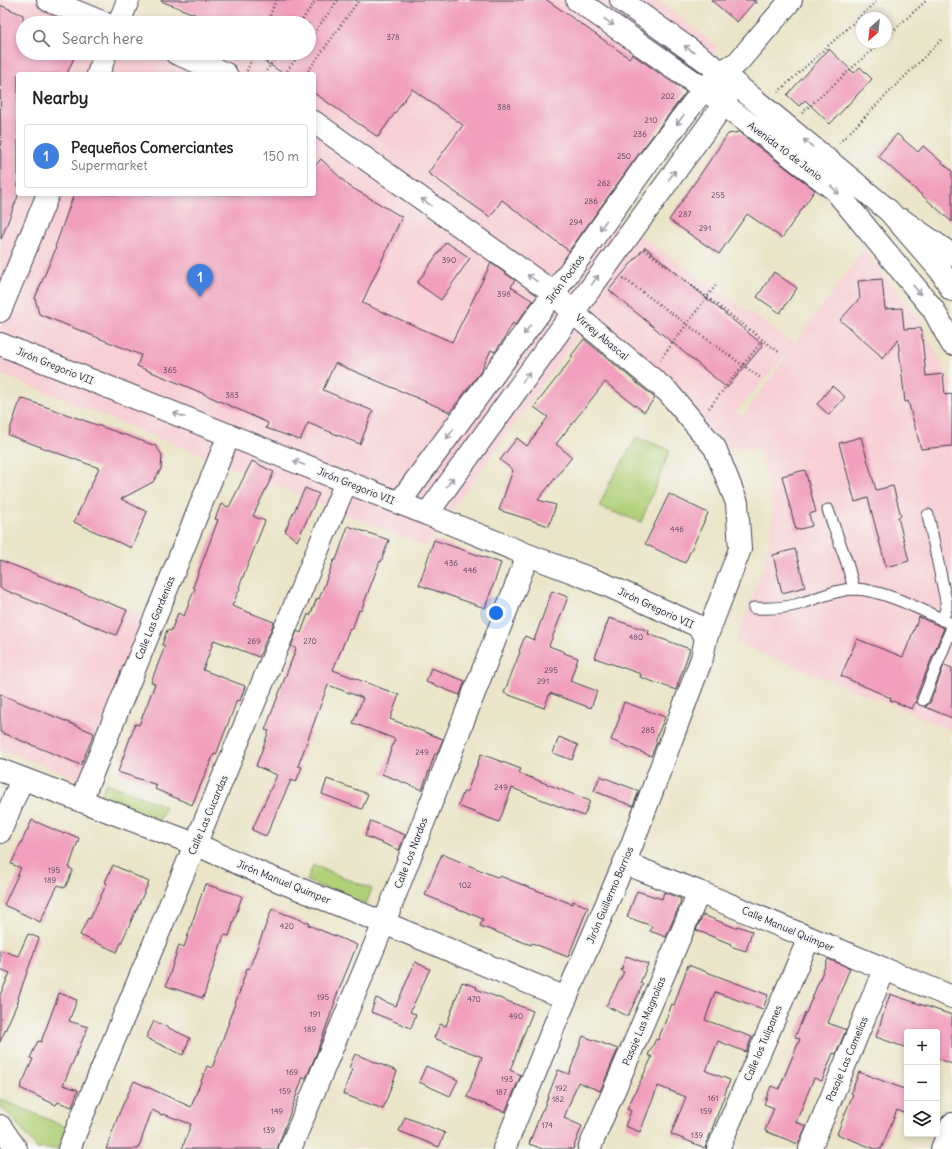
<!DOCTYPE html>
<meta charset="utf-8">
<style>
:root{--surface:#fff;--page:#f2f2f2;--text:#202124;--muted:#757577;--line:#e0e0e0;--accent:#2563eb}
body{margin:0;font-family:Delius,sans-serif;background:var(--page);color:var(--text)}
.controls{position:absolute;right:12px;bottom:12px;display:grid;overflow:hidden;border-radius:4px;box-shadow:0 2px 6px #0003}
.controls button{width:36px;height:36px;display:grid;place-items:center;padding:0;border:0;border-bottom:1px solid var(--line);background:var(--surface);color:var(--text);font:20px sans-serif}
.compass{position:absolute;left:856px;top:12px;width:36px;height:36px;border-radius:50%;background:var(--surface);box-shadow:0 2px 6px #0003;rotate:207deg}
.you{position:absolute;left:496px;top:613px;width:14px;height:14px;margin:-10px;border:3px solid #fff;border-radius:50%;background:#1a73e8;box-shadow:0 0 0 6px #1a73e833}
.badge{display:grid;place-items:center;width:26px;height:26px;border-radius:50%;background:var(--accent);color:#fff;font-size:13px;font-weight:700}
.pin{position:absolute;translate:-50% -33px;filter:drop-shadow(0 1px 2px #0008)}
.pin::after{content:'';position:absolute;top:21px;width:14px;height:12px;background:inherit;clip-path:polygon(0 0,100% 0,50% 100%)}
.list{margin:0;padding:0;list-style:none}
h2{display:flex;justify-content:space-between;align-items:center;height:52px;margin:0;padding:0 16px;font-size:17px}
h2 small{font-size:13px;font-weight:400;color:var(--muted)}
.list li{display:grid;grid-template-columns:26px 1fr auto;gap:12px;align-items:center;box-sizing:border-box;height:64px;margin:0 8px 8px;padding:0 8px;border:1px solid var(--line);border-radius:4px}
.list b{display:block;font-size:15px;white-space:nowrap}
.list p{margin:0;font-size:13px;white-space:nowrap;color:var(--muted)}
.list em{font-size:13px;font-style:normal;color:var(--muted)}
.icon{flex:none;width:22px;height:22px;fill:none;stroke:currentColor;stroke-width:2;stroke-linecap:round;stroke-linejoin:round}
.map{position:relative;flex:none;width:952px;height:1149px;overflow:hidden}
.search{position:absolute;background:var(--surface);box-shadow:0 2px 6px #0003;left:16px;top:16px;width:300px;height:44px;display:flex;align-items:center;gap:10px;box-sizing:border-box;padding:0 14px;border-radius:22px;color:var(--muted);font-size:15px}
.panel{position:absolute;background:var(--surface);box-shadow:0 2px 6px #0003;left:16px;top:72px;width:300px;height:124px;border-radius:4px}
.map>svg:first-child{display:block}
.built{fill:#f7cfd4;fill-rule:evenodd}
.green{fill:#b1d078;stroke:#6a795a}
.building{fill:#f19fbc}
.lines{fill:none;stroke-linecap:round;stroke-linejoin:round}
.lane-casing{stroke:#403f50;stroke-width:13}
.street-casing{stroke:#403f50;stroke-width:24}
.secondary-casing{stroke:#403f50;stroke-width:24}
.path{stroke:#403f50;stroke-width:2.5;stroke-dasharray:1 3;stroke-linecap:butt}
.lane{stroke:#fff;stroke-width:11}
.street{stroke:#fff;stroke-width:22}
.secondary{stroke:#fff;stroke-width:22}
.oneway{stroke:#9c9ca7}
.labels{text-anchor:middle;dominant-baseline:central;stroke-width:3.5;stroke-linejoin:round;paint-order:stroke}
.number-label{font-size:8px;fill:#56415b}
.street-label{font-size:10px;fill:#22223b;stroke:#f6f6f2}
</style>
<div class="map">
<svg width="952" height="1149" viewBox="0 0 952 1149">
<rect width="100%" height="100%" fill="#f6f6f2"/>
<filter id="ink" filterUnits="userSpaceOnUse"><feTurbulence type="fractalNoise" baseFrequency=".025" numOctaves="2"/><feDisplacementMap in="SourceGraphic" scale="8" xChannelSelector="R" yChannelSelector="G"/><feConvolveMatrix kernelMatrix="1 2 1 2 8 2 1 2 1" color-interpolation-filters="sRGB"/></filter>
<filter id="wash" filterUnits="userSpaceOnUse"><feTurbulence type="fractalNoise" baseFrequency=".012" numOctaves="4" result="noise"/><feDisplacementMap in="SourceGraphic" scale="16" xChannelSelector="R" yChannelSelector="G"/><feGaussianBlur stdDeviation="0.9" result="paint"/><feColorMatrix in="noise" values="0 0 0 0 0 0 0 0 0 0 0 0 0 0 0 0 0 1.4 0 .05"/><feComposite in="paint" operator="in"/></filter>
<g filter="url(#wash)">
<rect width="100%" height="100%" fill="#eae5c8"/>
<path class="built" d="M0,0H81L147,23H23V53H233L252,60L257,53H309V23L293,0H658L719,47L593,203L795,344L864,249L919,320L952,383V730L735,642L766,560L773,512L759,449L715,448L586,324L426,547L204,456L0,374ZM18,74H314V194H18ZM790,351L744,415L735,413L789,351Z
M0,560L148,619L88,783L0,749Z"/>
<path class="green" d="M637,437L670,450L641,522L599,507L610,482Z
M106,783L165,806L159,822L100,798Z
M313,865L372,889L366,904L307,881Z
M0,1099L66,1127L58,1149H37L15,1121L0,1106Z"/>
<g id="blocks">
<path class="building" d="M161,0H547L629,58L632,54L686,92L638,155L569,251L502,200L490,217L428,173L463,125L412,89L378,137L314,93V74H284L252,53H309V23H217L161,1Z
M711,0H756L737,22Z
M0,5L23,15V53H76L67,74H18V196L1,239Z
M829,49L854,73L860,67L872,79L830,124L805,100L799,106L787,95Z
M739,132L815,190L782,238L747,214L719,254L669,220L728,134Z
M897,134L918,152L923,146L952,171V222L878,156Z
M321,159L349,186L402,217L362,303L452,342L491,263L515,280L511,287L533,301L515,325L513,323L504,339L495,352L491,350L481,371L450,412L335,363L323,390L373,411L360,444L308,423L300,440L266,428L268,423L195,390L137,366L141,355L39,314L35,298L56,248L55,247L74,194H314V167Z
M446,242L470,258L441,300L417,283Z
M645,247L763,345L727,388L609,290Z
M774,272L797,288L780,313L757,297Z
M882,279L885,309L902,308L904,329L921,328L926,376L943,374L945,395L952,394V446L921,449L908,401L905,402L898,340L882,359L880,355L840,320L860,298L858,281Z
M584,339L655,398L644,412L605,382L556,444L572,457L538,500L556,505L549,526L499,510L513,470L500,460L517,438L527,446L548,417L534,407L573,357L571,356Z
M832,386L845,397L829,415L817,404Z
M21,398L156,446L162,455L161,469L153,482L121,499L147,512L131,548L74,522L99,468L8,435Z
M861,437L876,490L893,486L901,516L898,517L909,561L886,567L868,498L855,502L839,443Z
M252,461L274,472L253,516L265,521L239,587L240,588L232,606L274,622L268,637H267L259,657L214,640L203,670L245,686L240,701L237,700L216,755L214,754L192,805L155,789L157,785L118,772L135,724L139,725L155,684L151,682L165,646L162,645L167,630L171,631L178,613L184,616L195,588L193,587L218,520L215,519L221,504L229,507Z
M805,470L816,512L809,514L812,526L796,530L782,476Z
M305,488L319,494L297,541L285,531Z
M669,494L708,513L685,563L645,544Z
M348,526L389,540L381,562L380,561L361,611L359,610L352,629L350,628L333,670L399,695L390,719L443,739L437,754H435L422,790L382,774L395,739L353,723L363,698L328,685L298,766L302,767L296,782L291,780L266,836L252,830L277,775L256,766L269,731L265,730L296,649L295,648L291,646L297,631L301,633L308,614L310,616L317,598L319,599L334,560H336Z
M434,540L501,563L485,608L419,585Z
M795,549L805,587L782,593L773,555Z
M0,560L127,610L116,635L0,588Z
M552,591L568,597L549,646L565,652L564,653L578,658L570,681L597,691L591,708L550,693L544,708L504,693L520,652L519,651L525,636L534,640Z
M919,617L944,628L916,697L917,703L915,702L912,709L890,700L891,698L841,676L857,639L903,657Z
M609,618L649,631L648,634L690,649L676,690L640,677L641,674L595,658Z
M944,665L952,668V718L925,707L930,703Z
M431,668L465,681L460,695L426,682Z
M0,694L94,733L81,765L0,732Z
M624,702L665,717L655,741L657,742L651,756L611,740L620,717H619Z
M559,737L578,745L572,760L553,753Z
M481,754L521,769L519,773L590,801L584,816L512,788L499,822L458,806L464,791L467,792Z
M600,776L639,791L633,806L594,791Z
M327,779L368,794L362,809L322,794Z
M32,820L64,834L65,832L79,838L69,868L73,870L65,888L58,885L40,922L4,905L21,868L11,864Z
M371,821L405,835L399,850L365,836Z
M442,854L499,878L500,876L572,904L573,901L588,907L568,957L532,943L531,945L480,926L483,919L425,895Z
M113,865L149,882L117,952L80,935L88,918L90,919L107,883L105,882Z
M205,884L242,896L229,936L224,935L203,998L166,986L179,945L184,947Z
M637,891L662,899L664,892L681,899L679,906L666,937L650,931L652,926L627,917Z
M272,909L309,923L308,925L357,945L334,1002H335L317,1052L306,1078L303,1077L277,1149H182L191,1124L163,1114L162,1115L152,1110L138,1149H106L120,1111L134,1081L191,1107L207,1066L212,1068L229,1022H228L243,983H242L247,968L249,969Z
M703,915L736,928L737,926L752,931L746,951L730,946L731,944L696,930Z
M28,934L39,938L18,998L19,999L0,1042V995L10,973L0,969V950L18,956Z
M626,956L648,964L640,983L643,984L639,993L628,1016L606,1006L624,972L621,971Z
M828,959L850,968L828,1023L846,1030L836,1054L833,1053L822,1081L814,1078L796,1122L806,1126L798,1144L765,1131L774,1108L764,1104L771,1086L779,1089L800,1039L795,1037L805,1013H806Z
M415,962L430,969L410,1012L416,1014L411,1028L371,1012L376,998L396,1006Z
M688,965L768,995L763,1009L715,992L705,1020L752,1037L746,1052L718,1041L706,1071L730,1080L705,1148L671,1134L686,1097L658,1086L640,1132L625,1126L631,1111L627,1109L652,1057L648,1055L656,1039L658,1040L672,1004L674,1005Z
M462,982L477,987L476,989L533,1011L510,1070L521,1075L505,1112L467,1097L482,1057L434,1038L440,1024L446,1026Z
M59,993L77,1000L69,1021L88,1027L63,1085L78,1090L72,1107L58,1102L56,1105L20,1088L33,1059L30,1058L38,1041L41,1042Z
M890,994L952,1015V1064L937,1058V1032H907V1048L876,1037Z
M154,1021L190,1038L183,1055L146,1038Z
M583,1036L618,1049L600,1091L578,1082L564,1118L582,1126L573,1149H543L529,1144L542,1110H543L558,1070L569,1074Z
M355,1054L397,1071L383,1109L343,1094L352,1069L349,1068Z
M426,1066L458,1080L450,1096L419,1082Z
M859,1072L907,1090V1114L897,1110L881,1149H875L837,1134L853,1094L851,1093Z
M405,1117L445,1133L439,1147L399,1131Z"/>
</g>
</g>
<g filter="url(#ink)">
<use href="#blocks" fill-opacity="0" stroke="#403f50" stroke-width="1"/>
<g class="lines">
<g class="lane-casing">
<path id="lane" d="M828,510L847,563L854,589
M928,515L946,601V609L942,620
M754,608C772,609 789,608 805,602C821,597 838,589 855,589C885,590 925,612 952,624
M923,700L952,627"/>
</g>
<g class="street-casing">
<path id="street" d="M48,0L104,23
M577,0L704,89
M621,0L721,72L738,62L791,0
M119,23L128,0
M176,53L226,74
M98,74L106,53
M314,122L554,293L572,312L668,392L715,448L737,503L740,549L706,638L702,658L631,847L557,1019L504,1149
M902,220L952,255
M0,311L48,194
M427,514L528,555L604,584L696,625L703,632L706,638
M0,770L195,844L267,876L384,923L566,998
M81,801L229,435
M0,832L22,779
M624,863L699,892L952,997
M0,1126L16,1149
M69,1149L79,1124L346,482
M290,1149L384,923L528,555
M589,1149L699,892
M718,1149L809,938
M810,1149L884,970"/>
</g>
<g class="secondary-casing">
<path id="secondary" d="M713,96L835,190L933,309L952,344
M0,344L427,514L724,104L733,82
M399,503L554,293L648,162L704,89L721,72L840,170L889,211L941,271L952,290
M942,1149L952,1124"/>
</g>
<path class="path" d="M753,0L759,5
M267,23L276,0
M300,23L316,0
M886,37L927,0
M309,40L338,0
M247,71L254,53
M264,74L279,53
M285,74L300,53
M306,74L359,0
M778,92L878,0
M802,113L881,42
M839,143L943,38
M644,249L780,353
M623,278L762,379
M660,360L716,285
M709,408L763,340"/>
<use href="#lane" class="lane"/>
<use href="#street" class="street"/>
<use href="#secondary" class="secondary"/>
</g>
<defs><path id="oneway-shaft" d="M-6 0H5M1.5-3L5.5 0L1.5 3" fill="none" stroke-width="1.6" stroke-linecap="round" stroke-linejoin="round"/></defs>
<g class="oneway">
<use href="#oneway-shaft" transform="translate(609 22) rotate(35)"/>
<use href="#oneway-shaft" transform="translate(689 49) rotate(-144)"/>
<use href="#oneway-shaft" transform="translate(680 120) rotate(127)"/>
<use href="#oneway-shaft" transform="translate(808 143) rotate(-141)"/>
<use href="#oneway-shaft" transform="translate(672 175) rotate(-54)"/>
<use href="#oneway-shaft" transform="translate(835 190) rotate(44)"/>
<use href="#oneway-shaft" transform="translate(426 202) rotate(-145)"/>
<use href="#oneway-shaft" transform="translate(603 225) rotate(126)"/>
<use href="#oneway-shaft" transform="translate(532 278) rotate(-145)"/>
<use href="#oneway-shaft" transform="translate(595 280) rotate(-54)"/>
<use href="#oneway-shaft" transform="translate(917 290) rotate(51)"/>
<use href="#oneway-shaft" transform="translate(527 330) rotate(126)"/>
<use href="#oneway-shaft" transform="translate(526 377) rotate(-54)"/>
<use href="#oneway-shaft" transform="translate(179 415) rotate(-158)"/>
<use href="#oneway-shaft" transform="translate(450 434) rotate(126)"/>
<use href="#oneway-shaft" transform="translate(299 463) rotate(-158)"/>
<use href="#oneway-shaft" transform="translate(450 482) rotate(-54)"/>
</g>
</g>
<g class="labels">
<g class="number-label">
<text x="393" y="37">378</text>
<text x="668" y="96">202</text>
<text x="504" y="107">388</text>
<text x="651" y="120">210</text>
<text x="640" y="134">236</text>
<text x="624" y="156">250</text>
<text x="604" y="183">262</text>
<text x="718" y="195">255</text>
<text x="591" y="201">286</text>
<text x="685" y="214">287</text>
<text x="576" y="222">294</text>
<text x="705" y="228">291</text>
<text x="449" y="260">390</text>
<text x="504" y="294">398</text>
<text x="170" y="370">365</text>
<text x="232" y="395">383</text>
<text x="677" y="529">446</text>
<text x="451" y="563">436</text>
<text x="470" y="570">446</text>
<text x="636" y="637">480</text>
<text x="254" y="641">269</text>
<text x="310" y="641">270</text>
<text x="551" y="670">295</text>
<text x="543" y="681">291</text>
<text x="648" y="730">285</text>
<text x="422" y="752">249</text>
<text x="501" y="787">249</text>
<text x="54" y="870">195</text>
<text x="50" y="880">189</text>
<text x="465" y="885">102</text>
<text x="287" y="926">420</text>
<text x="323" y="997">195</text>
<text x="474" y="999">470</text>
<text x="315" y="1014">191</text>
<text x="516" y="1016">490</text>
<text x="310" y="1029">189</text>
<text x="292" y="1072">169</text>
<text x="507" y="1079">193</text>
<text x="561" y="1088">192</text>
<text x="285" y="1091">159</text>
<text x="501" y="1092">187</text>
<text x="713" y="1098">161</text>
<text x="558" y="1099">182</text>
<text x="277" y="1111">149</text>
<text x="706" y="1111">159</text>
<text x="547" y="1125">174</text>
<text x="269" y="1130">139</text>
<text x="697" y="1135">139</text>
</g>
<g class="street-label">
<text transform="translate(785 151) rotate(37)">Avenida 10 de Junio</text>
<text transform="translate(565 279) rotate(-54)">Jirón Pocitos</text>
<text transform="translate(602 337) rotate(40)">Virrey Abascal</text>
<text transform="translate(55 366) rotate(22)">Jirón Gregorio VII</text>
<text transform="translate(356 486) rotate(22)">Jirón Gregorio VII</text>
<text transform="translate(656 608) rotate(25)">Jirón Gregorio VII</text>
<text transform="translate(155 618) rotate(-68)">Calle Las Gardenias</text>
<text transform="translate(208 815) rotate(-67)">Calle Las Cucardas</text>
<text transform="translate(411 853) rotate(-69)">Calle Los Nardos</text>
<text transform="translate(284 882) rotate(22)">Jirón Manuel Quimper</text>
<text transform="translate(610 895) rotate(-67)">Jirón Guillermo Barrios</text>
<text transform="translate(788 929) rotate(23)">Calle Manuel Quimper</text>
<text transform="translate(644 1021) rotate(-67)">Pasaje Las Magnolias</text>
<text transform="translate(763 1043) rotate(-67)">Calle los Tulipanes</text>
<text transform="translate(847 1059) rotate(-67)">Pasaje Las Camelias</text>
</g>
</g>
</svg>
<div class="controls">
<button>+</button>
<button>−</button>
<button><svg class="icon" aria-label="layers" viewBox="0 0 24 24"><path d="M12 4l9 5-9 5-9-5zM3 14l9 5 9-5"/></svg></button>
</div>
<svg class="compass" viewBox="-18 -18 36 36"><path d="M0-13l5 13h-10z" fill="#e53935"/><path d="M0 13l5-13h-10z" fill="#757577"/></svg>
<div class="you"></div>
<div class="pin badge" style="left:200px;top:297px;background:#3f7fe0">1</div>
<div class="search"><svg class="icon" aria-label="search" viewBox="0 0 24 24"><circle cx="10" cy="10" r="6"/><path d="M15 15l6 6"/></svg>Search here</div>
<section class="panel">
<h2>Nearby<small></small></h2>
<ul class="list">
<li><span class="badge" style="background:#3f7fe0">1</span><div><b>Pequeños Comerciantes</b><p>Supermarket</p></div><em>150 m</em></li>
</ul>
</section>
</div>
